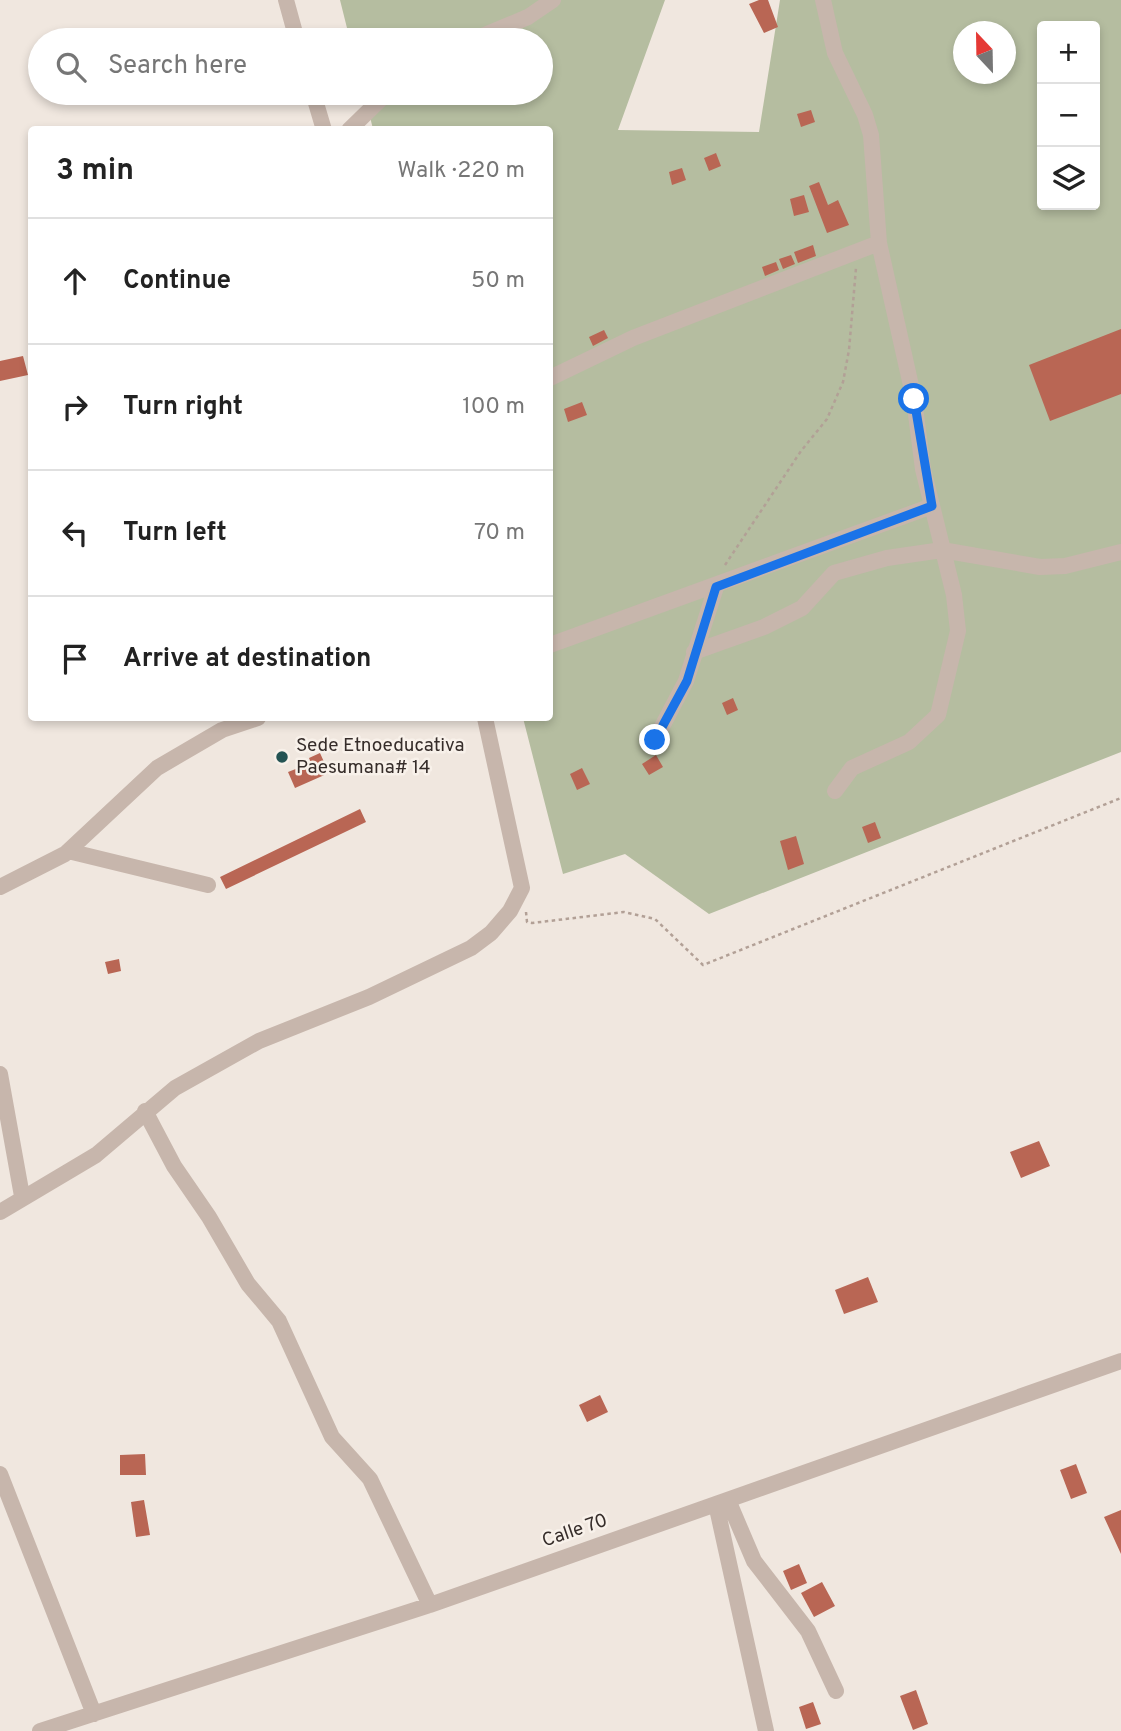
<!DOCTYPE html>
<meta charset="utf-8">
<style>
:root{--surface:#fff;--page:#f2f2f2;--text:#222;--muted:#767676;--line:#e0e0e0}
body{margin:0;font-family:Overpass,sans-serif;background:var(--page);color:var(--text)}
.controls{position:absolute;right:21px;top:21px;display:grid;overflow:hidden;border-radius:7px;box-shadow:0 4px 10px #0003}
.controls button{width:63px;height:63px;display:grid;place-items:center;padding:0;border:0;border-bottom:2px solid var(--line);background:var(--surface);color:var(--text);font:35px sans-serif}
.compass{position:absolute;left:953px;top:21px;width:63px;height:63px;border-radius:50%;background:var(--surface);box-shadow:0 4px 10px #0003;rotate:338deg}
.stop{position:absolute;width:21px;height:21px;margin:-16px;border:5px solid #1a73e8;border-radius:50%;background:#fff}
.stop.end{background:#1a73e8;border-color:#fff;box-shadow:0 2px 7px #0008}
.list{margin:0;padding:0;list-style:none}
h2{display:flex;justify-content:space-between;align-items:center;height:91px;margin:0;padding:0 28px;font-size:30px}
h2 small{font-size:23px;font-weight:400;color:var(--muted)}
.list li{display:grid;grid-template-columns:46px 1fr auto;gap:21px;align-items:center;box-sizing:border-box;height:126px;padding:0 28px;border-top:2px solid var(--line)}
.list b{display:block;font-size:26px;white-space:nowrap}
.list em{font-size:23px;font-style:normal;color:var(--muted)}
.icon{flex:none;width:38px;height:38px;fill:none;stroke:currentColor;stroke-width:2;stroke-linecap:round;stroke-linejoin:round}
.map{position:relative;flex:none;width:1121px;height:1731px;overflow:hidden}
.search{position:absolute;background:var(--surface);box-shadow:0 4px 10px #0003;left:28px;top:28px;width:525px;height:77px;display:flex;align-items:center;gap:18px;box-sizing:border-box;padding:0 24px;border-radius:38px;color:var(--muted);font-size:26px}
.panel{position:absolute;background:var(--surface);box-shadow:0 4px 10px #0003;left:28px;top:126px;width:525px;height:595px;border-radius:7px}
.map>svg:first-child{display:block}
.green{fill:#b5bda0;fill-rule:evenodd}
.building{fill:#b96654}
.lines{fill:none;stroke-linecap:round;stroke-linejoin:round}
.path{stroke:#b2a096;stroke-width:2.5;stroke-dasharray:3.5 3.5;stroke-linecap:butt}
.minor{stroke:#c7b6ac;stroke-width:16}
.route{stroke:#1a73e8;stroke-width:9}
.poi-dot{fill:#245353;stroke:#f8f1ea;stroke-width:2.5}
.labels{text-anchor:middle;dominant-baseline:central;stroke-width:5;stroke-linejoin:round;paint-order:stroke}
.poi-label{font-size:19px;fill:#362d2a;stroke:#f8f1ea;text-anchor:start}
.street-label{font-size:19px;fill:#362d2a;stroke:#f8f1ea}
</style>
<div class="map">
<svg width="1121" height="1731" viewBox="0 0 1121 1731">
<rect width="100%" height="100%" fill="#f0e7df"/>
<path class="green" d="M340,0H665L618,130L759,132L780,0H1121V752L709,914L625,854L563,874L523,718H550V130L373,129L364,93H541V40H350ZM1042,26H1095V205H1042ZM964,32H1006V74H964Z"/>
<path class="building" d="M759,0H768L778,27L764,33L749,4Z
M811,110L815,122L801,127L797,114Z
M716,153L721,166L709,171L704,158Z
M682,168L686,180L672,185L669,172Z
M819,182L828,205L838,200L849,225L827,233L809,186Z
M804,195L809,212L794,216L790,199Z
M813,245L816,256L798,263L794,252Z
M791,255L795,264L783,269L779,259Z
M776,262L779,270L765,276L762,267Z
M1121,329V394L1050,421L1029,365Z
M604,330L608,338L593,346L589,337Z
M23,356L28,375L0,381V361Z
M582,402L587,415L568,422L564,409Z
M733,698L738,710L727,715L722,703Z
M320,753L329,773L295,788L288,772L311,763L309,758Z
M656,755L663,767L649,775L642,764Z
M582,768L590,784L577,790L570,774Z
M360,809L366,822L226,889L220,877Z
M875,822L881,838L868,843L862,827Z
M796,836L804,864L788,870L780,841Z
M119,959L121,971L108,974L105,962Z
M1039,1141L1050,1166L1021,1178L1010,1152Z
M868,1277L878,1302L844,1314L835,1290Z
M600,1395L608,1412L587,1422L579,1405Z
M145,1454L146,1475H120V1455Z
M1076,1464L1087,1493L1071,1499L1060,1470Z
M144,1500L150,1535L136,1537L131,1502Z
M1121,1510V1554L1104,1517Z
M799,1564L807,1583L791,1590L783,1571Z
M822,1582L835,1606L814,1617L801,1593Z
M916,1690L928,1724L913,1730L900,1696Z
M813,1702L821,1724L806,1729L799,1707Z"/>
<g class="lines">
<path class="path" d="M725,565L801,451L827,419L843,382L849,350L856,268
M526,912L527,922L532,923L624,912L655,919L703,965L1121,798"/>
<path class="minor" d="M286,0L297,40
M823,0L835,53L865,115L871,135L879,243L914,399L923,469L954,595L958,631L938,715L909,742L852,768L835,791
M473,40L528,17L553,0
M313,93L324,130
M349,130L387,93
M550,378L633,338L879,243
M550,645L932,506
M694,652L764,627L802,608L834,573L887,558L942,550L1040,567L1065,566L1121,552
M655,740L686,681L716,587
M68,851L208,885
M0,887L65,854L157,768L222,730L258,718
M0,1074L22,1196
M145,1111L174,1166L209,1217L248,1284L279,1321L332,1437L370,1479L430,1605
M0,1212L96,1155L175,1088L259,1041L369,997L471,948L491,933L510,911L522,888L485,718
M0,1474L94,1714
M728,1500L754,1561L808,1631L836,1691
M716,1504L766,1731
M40,1731L430,1605L1121,1361"/>
</g>
<g class="lines">
<path class="route" d="M655,740L687,681L716,587L932,506L914,399"/>
</g>
<circle class="poi-dot" cx="282" cy="757" r="7"/>
<g class="labels">
<g class="poi-label">
<text x="296" y="746">Sede Etnoeducativa<tspan x="296" dy="22">Paesumana# 14</tspan></text>
</g>
<g class="street-label">
<text transform="translate(575 1531) rotate(-19)">Calle 70</text>
</g>
</g>
</svg>
<div class="controls">
<button>+</button>
<button>−</button>
<button><svg class="icon" aria-label="layers" viewBox="0 0 24 24"><path d="M12 4l9 5-9 5-9-5zM3 14l9 5 9-5"/></svg></button>
</div>
<svg class="compass" viewBox="-18 -18 36 36"><path d="M0-13l5 13h-10z" fill="#e53935"/><path d="M0 13l5-13h-10z" fill="#767676"/></svg>
<div class="stop" style="left:914px;top:399px"></div>
<div class="stop end" style="left:655px;top:740px"></div>
<div class="search"><svg class="icon" aria-label="search" viewBox="0 0 24 24"><circle cx="10" cy="10" r="6"/><path d="M15 15l6 6"/></svg>Search here</div>
<section class="panel">
<h2>3 min<small>Walk · 220 m</small></h2>
<ul class="list">
<li><svg class="icon" aria-label="ahead" viewBox="0 0 24 24"><path d="M12 20V5M6 11l6-6 6 6"/></svg><div><b>Continue</b></div><em>50 m</em></li>
<li><svg class="icon" aria-label="right" viewBox="0 0 24 24"><path d="M7 20v-9h11M14 6l5 5-5 5"/></svg><div><b>Turn right</b></div><em>100 m</em></li>
<li><svg class="icon" aria-label="left" viewBox="0 0 24 24"><path d="M17 20v-9H6M10 6l-5 5 5 5"/></svg><div><b>Turn left</b></div><em>70 m</em></li>
<li><svg class="icon" aria-label="arrive" viewBox="0 0 24 24"><path d="M6 21V4h12l-3 4 3 4H6"/></svg><div><b>Arrive at destination</b></div></li>
</ul>
</section>
</div>
